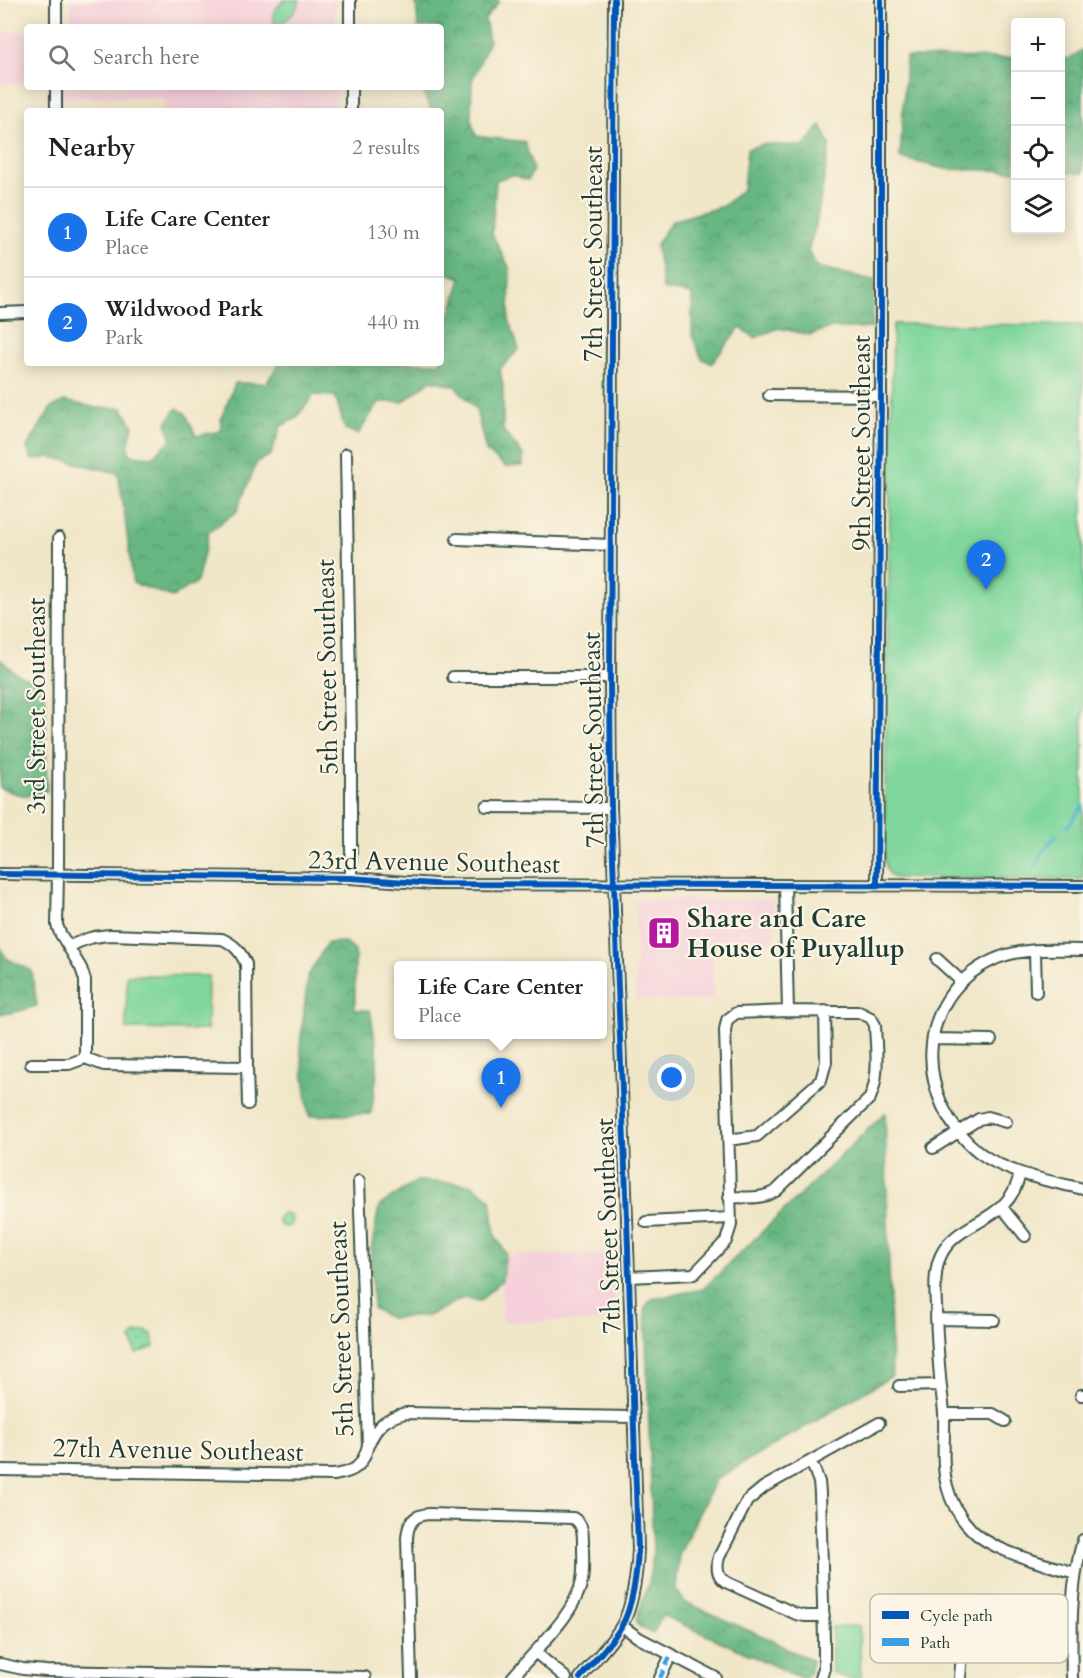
<!DOCTYPE html>
<meta charset="utf-8">
<style>
:root{--surface:#fff;--page:#f6f6f6;--text:#222;--muted:#767676;--line:#e0e0e0;--accent:#1a73e8}
body{margin:0;font-family:Cardo,serif;background:var(--page);color:var(--text)}
.controls{position:absolute;right:18px;top:18px;display:grid;overflow:hidden;border-radius:6px;box-shadow:0 3px 15px #0003}
.controls button{width:54px;height:54px;display:grid;place-items:center;padding:0;border:0;border-bottom:2px solid var(--line);background:var(--surface);color:var(--text);font:30px sans-serif}
.you{position:absolute;left:672px;top:1078px;width:21px;height:21px;margin:-15px;border:4px solid #fff;border-radius:50%;background:#1a73e8;box-shadow:0 0 0 9px #1a73e833}
.badge{display:grid;place-items:center;width:39px;height:39px;border-radius:50%;background:var(--accent);color:#fff;font-size:20px;font-weight:700}
.pin{position:absolute;translate:-50% -50px;filter:drop-shadow(0 2px 3px #0008)}
.pin::after{content:'';position:absolute;top:32px;width:21px;height:18px;background:inherit;clip-path:polygon(0 0,100% 0,50% 100%)}
.popup{position:absolute;left:394px;top:961px;width:213px;height:78px;box-sizing:border-box;display:grid;place-content:center;border-radius:6px;background:var(--surface);filter:drop-shadow(0 2px 4px #0005);font-size:20px;white-space:nowrap;color:var(--muted)}
.popup b{font-size:22px;color:var(--text)}
.popup::after{content:'';position:absolute;left:50%;top:100%;margin-left:-12px;border:12px solid transparent;border-top-color:var(--surface)}
.list{margin:0;padding:0;list-style:none}
h2{display:flex;justify-content:space-between;align-items:center;height:78px;margin:0;padding:0 24px;font-size:26px}
h2 small{font-size:20px;font-weight:400;color:var(--muted)}
.list li{display:grid;grid-template-columns:39px 1fr auto;gap:18px;align-items:center;box-sizing:border-box;height:90px;padding:0 24px;border-top:2px solid var(--line)}
.list b{display:block;font-size:22px;white-space:nowrap}
.list p{margin:0;font-size:20px;white-space:nowrap;color:var(--muted)}
.list em{font-size:20px;font-style:normal;color:var(--muted)}
.icon{flex:none;width:33px;height:33px;fill:none;stroke:currentColor;stroke-width:2;stroke-linecap:round;stroke-linejoin:round}
.map{position:relative;flex:none;width:1083px;height:1678px;overflow:hidden}
.search{position:absolute;background:var(--surface);box-shadow:0 3px 15px #0003;left:24px;top:24px;width:420px;height:66px;display:flex;align-items:center;gap:15px;box-sizing:border-box;padding:0 21px;border-radius:6px;color:var(--muted);font-size:22px}
.panel{position:absolute;background:var(--surface);box-shadow:0 3px 15px #0003;left:24px;top:108px;width:420px;height:258px;border-radius:6px}
.map>svg:first-child{display:block}
.built{fill:#f5cfda}
.forest{fill:url(#forest-crowns);stroke:#437a5c;stroke-width:1.5}
.park{fill:#7fd69b;stroke:#4f8a68;stroke-width:1.5}
.garden{fill:url(#garden-dots);stroke:#4f8a68;stroke-width:1.5}
.lines{fill:none;stroke-linecap:round;stroke-linejoin:round}
.stream{stroke:#4eb0cd;stroke-width:3}
.minor-casing{stroke:#3e564a;stroke-width:14}
.minor{stroke:#fff;stroke-width:10}
.quiet{stroke:#3c9ee2;stroke-width:4.5;stroke-dasharray:9 4.5;stroke-linecap:butt}
.cycleway-casing{stroke:#fcf5e5;stroke-width:10}
.cycleway{stroke:#0057b8;stroke-width:6}
.labels{text-anchor:middle;dominant-baseline:central;stroke-width:4.5;stroke-linejoin:round;paint-order:stroke}
.street-label{font-size:26px;fill:#1f3d34;stroke:#fcf5e5}
.poi-label{font-size:26px;font-weight:bold;fill:#1f3d34;stroke:#fcf5e5;text-anchor:start}
.key{fill:#fcf5e5;stroke:#babeb0;stroke-width:1.5}
.key-label{font-size:16px;fill:#1f3d34}
</style>
<div class="map">
<svg width="1083" height="1678" viewBox="0 0 1083 1678">
<defs>
<pattern id="forest-crowns" width="20" height="18" patternUnits="userSpaceOnUse" patternTransform="scale(1.5)"><rect width="20" height="18" fill="#67b783"/><path d="M2 6a3 3 0 1 1 6 0M12 15a3 3 0 1 1 6 0" fill="none" stroke="#54966c"/></pattern>
<pattern id="garden-dots" width="8" height="8" patternUnits="userSpaceOnUse" patternTransform="scale(1.5)"><rect width="8" height="8" fill="#7fd69b"/><path d="M2 2h.1M6 6h.1" fill="none" stroke="#67af7f" stroke-width="1.8" stroke-linecap="round"/></pattern>
</defs>
<rect width="100%" height="100%" fill="#fcf5e5"/>
<filter id="ink" filterUnits="userSpaceOnUse"><feTurbulence type="fractalNoise" baseFrequency=".0167" numOctaves="2"/><feDisplacementMap in="SourceGraphic" scale="12" xChannelSelector="R" yChannelSelector="G"/><feConvolveMatrix kernelMatrix="1 2 1 2 8 2 1 2 1" color-interpolation-filters="sRGB"/></filter>
<filter id="wash" filterUnits="userSpaceOnUse"><feTurbulence type="fractalNoise" baseFrequency=".008" numOctaves="4" result="noise"/><feDisplacementMap in="SourceGraphic" scale="24" xChannelSelector="R" yChannelSelector="G"/><feGaussianBlur stdDeviation="1.35" result="paint"/><feColorMatrix in="noise" values="0 0 0 0 0 0 0 0 0 0 0 0 0 0 0 0 0 1.4 0 .05"/><feComposite in="paint" operator="in"/></filter>
<g filter="url(#wash)">
<rect width="100%" height="100%" fill="#f0e6c8"/>
<path class="built" d="M71,0H335V27H71Z
M0,32H27V84H0Z
M46,87H335V111H164V98H46Z
M774,899V942H713V1000H636L635,900Z
M614,1254L615,1321L502,1322L501,1255Z"/>
<path class="forest" d="M416,0H498L499,2L485,19L489,41L472,81L471,119L476,136L525,142L533,170L528,180L513,175L496,180L492,234L510,269L509,320L519,349L500,369L503,387V430L523,455V466L506,467L486,451L476,409L455,386L431,380L403,402H379L358,434L345,429L335,396L314,395L295,419L281,426L271,455L257,462L237,511L209,532L197,582L172,597L133,583L124,510L118,473L51,457L32,460L27,447L51,408L64,401L98,408H122L133,425L128,448L131,455L152,457L172,439L166,423L177,408L186,414L196,436L221,431V419L235,383H266L280,363H441V319L450,316L461,278L441,271V111H432L424,95L423,87H441V27H418Z
M1083,49V173L1061,172V59H1070Z
M906,57L1015,58V171L946,169L900,158Z
M821,125L830,144L816,225L808,251L817,267L874,280L872,328H830L810,335L778,328L755,338L740,327L712,363L702,359L692,335V294L663,289L656,244L672,221L723,206L743,189L747,149L764,144L804,146Z
M0,659L14,672L34,682L45,697L47,791C29,799 18,795 0,788Z
M345,942L355,951V1010H370L377,1051V1074L371,1114L309,1116L300,1046L308,976L327,943Z
M0,946L6,958L32,971L37,1006L12,1013L0,1014Z
M885,1113L892,1376L715,1480L679,1555L676,1590L685,1602L745,1629L765,1637L812,1661L810,1672L806,1678H801L662,1615L653,1634L637,1625L636,1620L649,1582L653,1551L645,1307L652,1299L703,1289Z
M417,1181L471,1184L491,1199L495,1236L506,1253L502,1280L480,1301L463,1298L428,1316L389,1318L373,1308L371,1251L379,1206Z"/>
<path class="park" d="M284,0H300C295,12 289,22 275,23C269,13 278,7 284,0Z
M893,324L1083,325V879L896,878C885,875 886,865 884,855Z
M127,975L208,976L207,1030L126,1029Z
M278 1220a7 7 0 1 1 14 0a7 7 0 1 1-14 0Z
M859,1626L861,1678H846L832,1673V1627Z"/>
<path class="garden" d="M146,1331L152,1334L154,1347L136,1354L131,1339L134,1334Z"/>
<g class="lines">
<path class="stream" d="M1067,827L1083,806
M1035,867C1040,855 1047,844 1057,835"/>
</g>
</g>
<g filter="url(#ink)">
<g class="lines">
<g class="minor-casing">
<path id="minor" d="M56,0V27
M350,0V27
M56,87V111
M351,87V111
M0,313L27,312
M769,395L881,396
M346,454L351,739V878
M59,538L58,874L57,925L60,933L81,968L85,980V1058
M457,539L611,545
M453,677H610
M487,807L611,808
M0,874L351,878L434,884L1083,886
M877,885L881,396V0
M1083,950C1053,950 1020,947 993,960C912,998 914,1102 980,1153C1008,1174 1050,1181 1083,1189
M1035,951L1036,992
M937,959L961,981
M933,1039L991,1040
M31,1064H69L85,1058L104,1065L247,1067L246,964C240,951 235,945 222,939L111,935C94,936 83,939 69,947
M247,1067L248,1104
M728,1140L757,1136L821,1080L826,1062L825,1011
M933,1148L979,1119L988,1117L1006,1122
M1020,1173C1010,1224 958,1219 941,1255C934,1269 935,1289 936,1305C936,1329 938,1353 940,1377C941,1389 943,1401 944,1413C945,1437 941,1463 947,1486C951,1502 960,1518 971,1529C992,1552 1046,1564 1075,1573
M729,1197C747,1197 760,1200 776,1191L870,1098C880,1075 876,1050 875,1025L871,1018L859,1012L788,1011
M1001,1206L1025,1236
M646,1222L730,1218
M629,1277L694,1274L726,1241L731,1225L725,1030L727,1020L736,1013L788,1011L785,885
M936,1319L994,1320
M899,1386L941,1385
M1081,1395H1083
M944,1414H993L1005,1421
M369,1444C376,1426 387,1417 406,1413L633,1417
M811,1461L819,1482L820,1493L824,1640V1668L821,1678
M0,1470L334,1475C355,1472 363,1466 368,1445L359,1181
M824,1616H805L796,1614L728,1583C717,1577 716,1568 719,1557L747,1501L764,1487L879,1423
M622,1626L639,1638L716,1678
M535,1652L566,1678
M0,1664L23,1669L46,1671L365,1677
M411,1678L407,1538C408,1523 413,1515 429,1514L573,1518C584,1524 583,1535 583,1547C583,1558 584,1569 582,1580C576,1614 534,1651 512,1678
M580,1678C593,1661 610,1645 621,1627C633,1607 637,1571 638,1549L627,1218L611,808L610,677L614,0
M660,1678L671,1655
M960,1678L962,1653
M1072,1678C1071,1632 1070,1584 1083,1540"/>
</g>
<use href="#minor" class="minor"/>
<path class="quiet" d="M660,1678L671,1655"/>
<g class="cycleway-casing">
<path id="cycleway" d="M0,874L351,878L434,884L1083,886
M877,885L881,396V0
M580,1678C593,1661 610,1645 621,1627C633,1607 637,1571 638,1549L627,1218L611,808L610,677L614,0"/>
</g>
<use href="#cycleway" class="cycleway"/>
</g>
</g>
<defs>
<g id="building-square" transform="scale(1.725)"><rect x="-9" y="-9" width="18" height="18" rx="4" fill="#b5179e" stroke="#fcf5e5"/><path d="M-4-6H4V6H1V3H-1V6H-4ZM-2.5-4.3h1.7v1.8h-1.7ZM.8-4.3h1.7v1.8H.8ZM-2.5-1h1.7V.8h-1.7ZM.8-1h1.7V.8H.8Z" fill="#fff"/></g>
</defs>
<g fill-rule="evenodd">
<use href="#building-square" x="664" y="933"/>
</g>
<g class="labels">
<g class="street-label">
<text transform="translate(593 254) rotate(-90)">7th Street Southeast</text>
<text transform="translate(861 443) rotate(-90)">9th Street Southeast</text>
<text transform="translate(327 667) rotate(-91)">5th Street Southeast</text>
<text transform="translate(36 706) rotate(-90)">3rd Street Southeast</text>
<text transform="translate(593 740) rotate(-91)">7th Street Southeast</text>
<text transform="translate(434 862) rotate(1)">23rd Avenue Southeast</text>
<text transform="translate(608 1226) rotate(-92)">7th Street Southeast</text>
<text transform="translate(341 1329) rotate(-92)">5th Street Southeast</text>
<text transform="translate(178 1450) rotate(1)">27th Avenue Southeast</text>
</g>
<g class="poi-label">
<text x="687" y="918">Share and Care<tspan x="687" dy="30">House of Puyallup</tspan></text>
</g>
</g>
<rect x="870" y="1594" width="198" height="69" rx="9" class="key"/>
<rect x="882" y="1611" width="27" height="8" fill="#0057b8"/>
<rect x="882" y="1638" width="27" height="8" fill="#3c9ee2"/>
<g class="key-label">
<text x="920" y="1621">Cycle path</text>
<text x="920" y="1648">Path</text>
</g>
</svg>
<div class="controls">
<button>+</button>
<button>−</button>
<button><svg class="icon" aria-label="locate" viewBox="0 0 24 24"><circle cx="12" cy="12" r="6"/><path d="M12 2v4M12 18v4M2 12h4M18 12h4"/></svg></button>
<button><svg class="icon" aria-label="layers" viewBox="0 0 24 24"><path d="M12 4l9 5-9 5-9-5zM3 14l9 5 9-5"/></svg></button>
</div>
<div class="you"></div>
<div class="pin badge" style="left:501px;top:1108px">1</div>
<div class="popup"><b>Life Care Center</b>Place</div>
<div class="pin badge" style="left:986px;top:590px">2</div>
<div class="search"><svg class="icon" aria-label="search" viewBox="0 0 24 24"><circle cx="10" cy="10" r="6"/><path d="M15 15l6 6"/></svg>Search here</div>
<section class="panel">
<h2>Nearby<small>2 results</small></h2>
<ul class="list">
<li><span class="badge">1</span><div><b>Life Care Center</b><p>Place</p></div><em>130 m</em></li>
<li><span class="badge">2</span><div><b>Wildwood Park</b><p>Park</p></div><em>440 m</em></li>
</ul>
</section>
</div>
